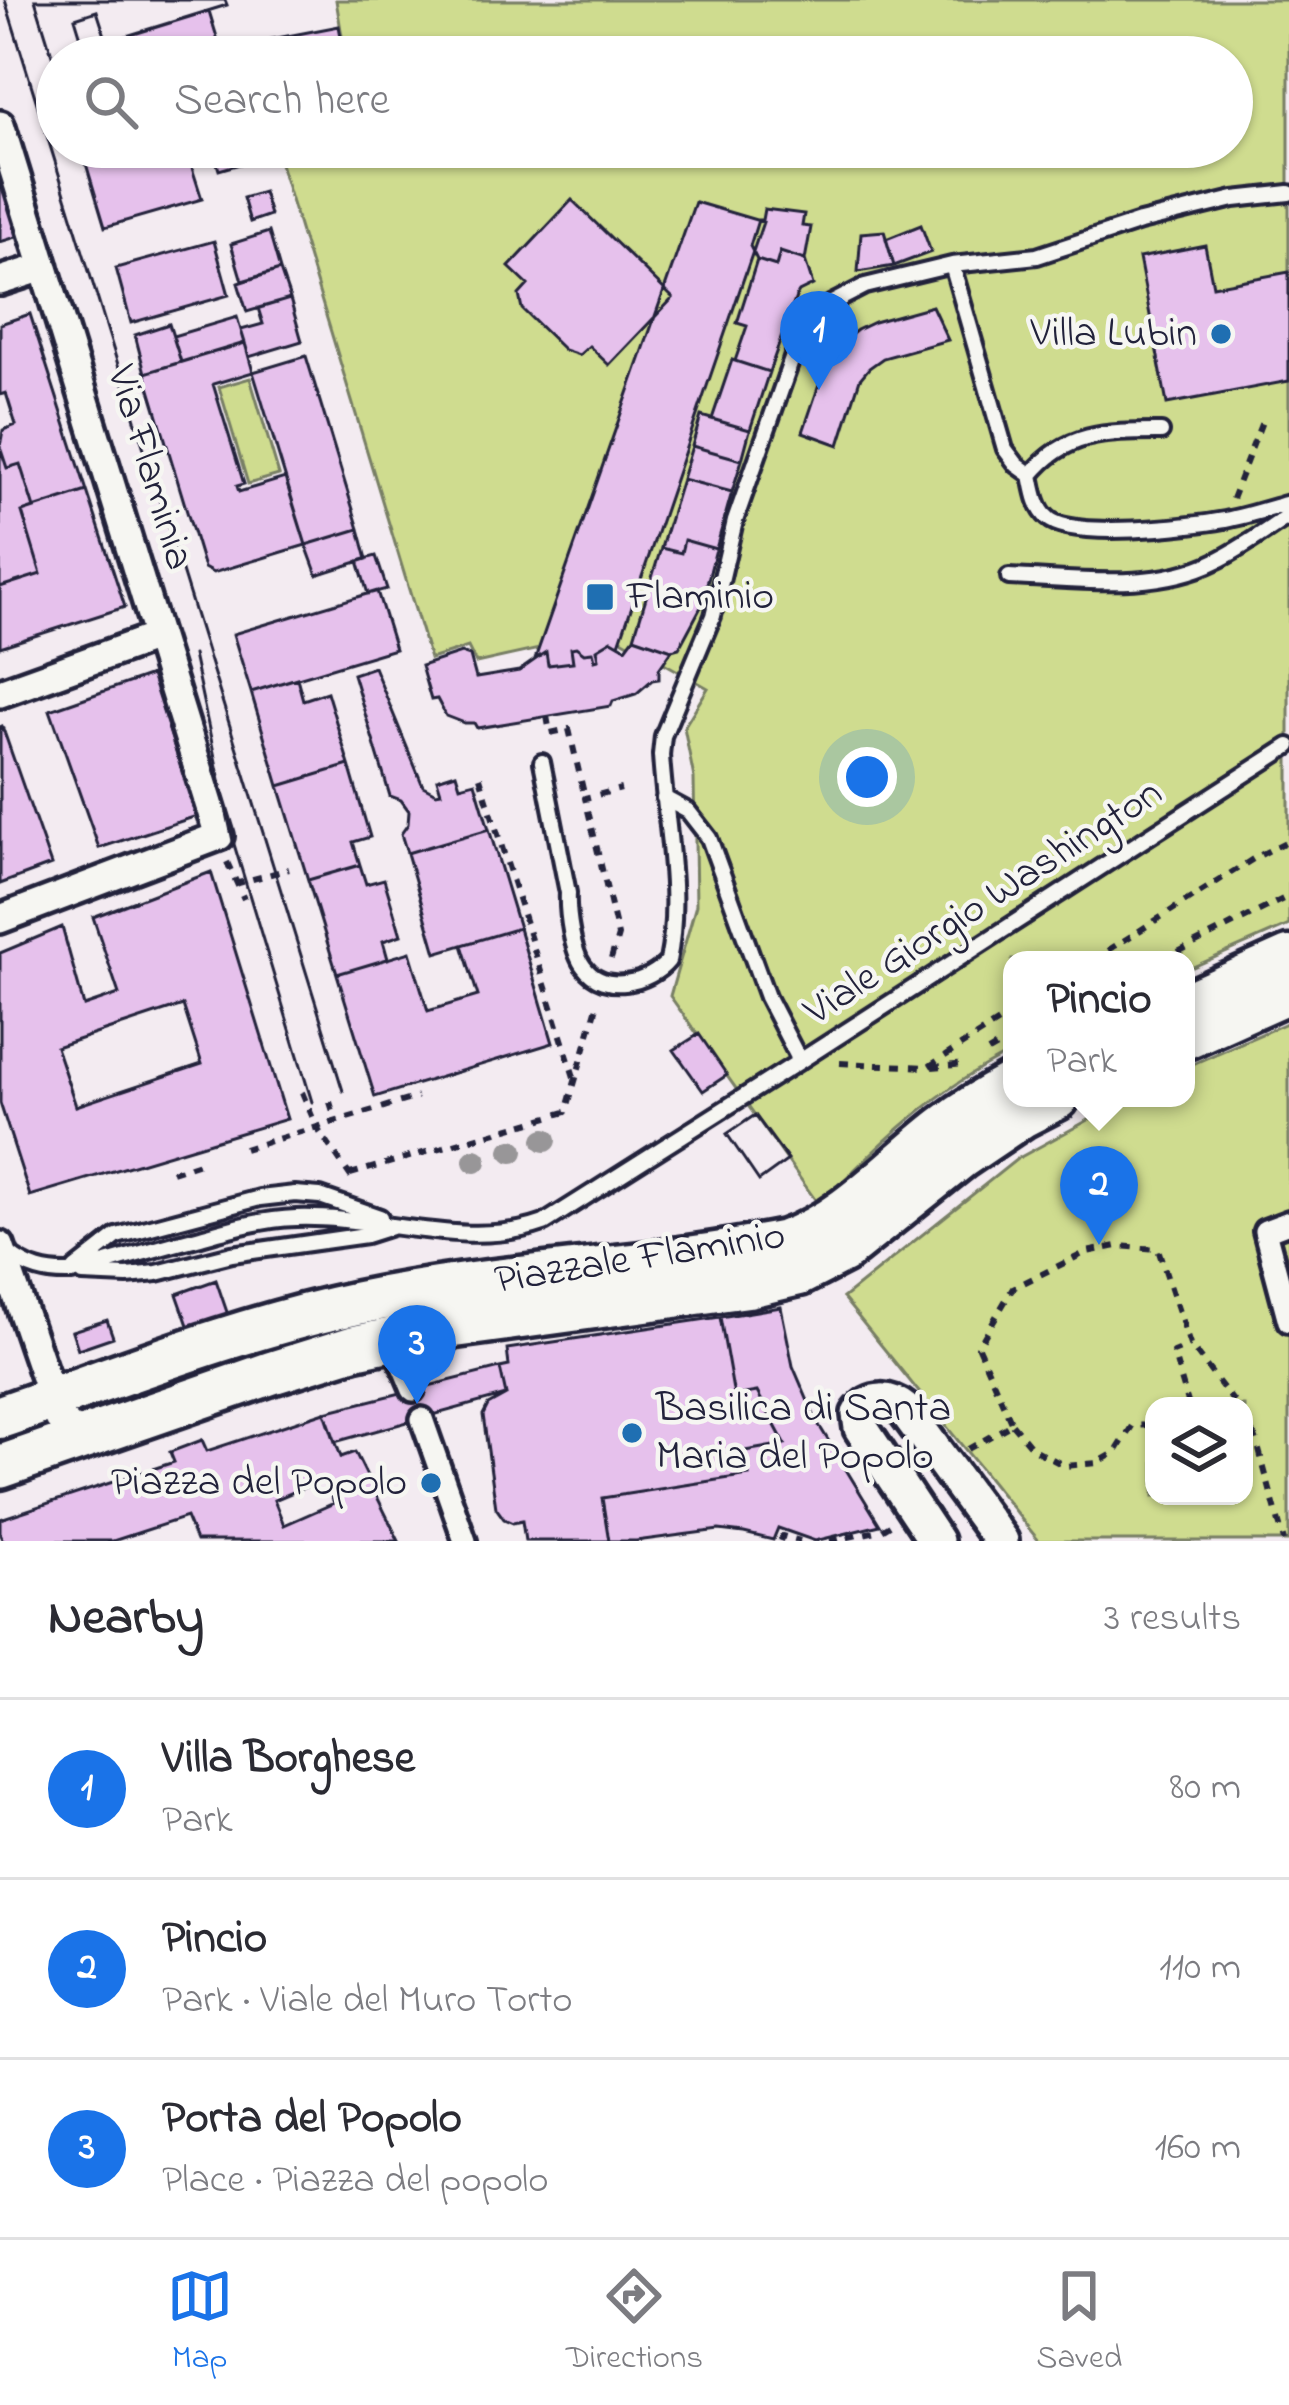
<!DOCTYPE html>
<meta charset="utf-8">
<style>
:root{--surface:#fff;--page:#f2f2f3;--text:#2b2b33;--muted:#7c7c81;--line:#e1e1e2;--accent:#1a73e8}
body{margin:0;font-family:"Indie Flower",sans-serif;background:var(--page);color:var(--text)}
.controls{position:absolute;right:36px;bottom:36px;display:grid;overflow:hidden;border-radius:24px;box-shadow:0 3px 9px #0004}
.controls button{width:108px;height:108px;display:grid;place-items:center;padding:0;border:0;border-bottom:3px solid var(--line);background:var(--surface);color:var(--text);font:60px sans-serif}
.you{position:absolute;left:867px;top:777px;width:42px;height:42px;margin:-30px;border:9px solid #fff;border-radius:50%;background:#1a73e8;box-shadow:0 0 0 18px #1a73e833}
.badge{display:grid;place-items:center;width:78px;height:78px;border-radius:50%;background:var(--accent);color:#fff;font-size:39px;font-weight:700}
.pin{position:absolute;translate:-50% -99px;filter:drop-shadow(0 3px 6px #0008)}
.pin::after{content:'';position:absolute;top:63px;width:42px;height:36px;background:inherit;clip-path:polygon(0 0,100% 0,50% 100%)}
.popup{position:absolute;left:1003px;top:951px;width:192px;height:156px;box-sizing:border-box;display:grid;place-content:center;border-radius:24px;background:var(--surface);filter:drop-shadow(0 3px 9px #0005);font-size:39px;white-space:nowrap;color:var(--muted)}
.popup b{font-size:45px;color:var(--text)}
.popup::after{content:'';position:absolute;left:50%;top:100%;margin-left:-24px;border:24px solid transparent;border-top-color:var(--surface)}
.list{margin:0;padding:0;list-style:none}
h2{display:flex;justify-content:space-between;align-items:center;height:156px;margin:0;padding:0 48px;font-size:51px}
h2 small{font-size:39px;font-weight:400;color:var(--muted)}
.list li{display:grid;grid-template-columns:78px 1fr auto;gap:36px;align-items:center;box-sizing:border-box;height:180px;padding:0 48px;border-top:3px solid var(--line)}
.list b{display:block;font-size:45px;white-space:nowrap}
.list p{margin:0;font-size:39px;white-space:nowrap;color:var(--muted)}
.list em{font-size:39px;font-style:normal;color:var(--muted)}
.icon{flex:none;width:66px;height:66px;fill:none;stroke:currentColor;stroke-width:2;stroke-linecap:round;stroke-linejoin:round}
.map{position:relative;flex:none;width:1289px;height:1541px;overflow:hidden}
.search{position:absolute;background:var(--surface);box-shadow:0 3px 9px #0004;left:36px;right:36px;top:36px;height:132px;display:flex;align-items:center;gap:30px;box-sizing:border-box;padding:0 42px;border-radius:66px;color:var(--muted);font-size:45px}
.sheet{height:696px;background:var(--surface)}
nav{display:flex;justify-content:space-around;align-items:center;box-sizing:border-box;height:168px;border-top:3px solid var(--line);background:var(--surface);font-size:33px;color:var(--muted)}
nav a{display:grid;justify-items:center;gap:6px}
nav .on{color:var(--accent)}
.map>svg:first-child{display:block}
.green{fill:#cfdc8f;stroke:#787f65;stroke-width:3;fill-rule:evenodd}
.building{fill:#e6c1ec;stroke:#22223b;stroke-width:3;fill-rule:evenodd}
.lines{fill:none;stroke-linecap:round;stroke-linejoin:round}
.service-casing{stroke:#22223b;stroke-width:22}
.pedestrian-casing{stroke:#22223b;stroke-width:30}
.minor-casing{stroke:#22223b;stroke-width:36}
.tertiary-casing{stroke:#22223b;stroke-width:42}
.primary-casing{stroke:#22223b;stroke-width:51}
.path{stroke:#22223b;stroke-width:6;stroke-dasharray:9 9;stroke-linecap:butt}
.service{stroke:#f6f6f2;stroke-width:14}
.pedestrian{stroke:#f6f6f2;stroke-width:21}
.minor{stroke:#f6f6f2;stroke-width:27}
.tertiary{stroke:#f6f6f2;stroke-width:33}
.primary{stroke:#f6f6f2;stroke-width:42}
.tram{stroke:#22223b;stroke-width:3}
.tree{fill:#989698}
.poi-dot{fill:#1f6fb2;stroke:#f6f6f2;stroke-width:4.5}
.labels{text-anchor:middle;dominant-baseline:central;stroke-width:9;stroke-linejoin:round;paint-order:stroke}
.poi-label{font-size:42px;fill:#22223b;stroke:#f6f6f2;text-anchor:end}
.street-label{font-size:42px;fill:#22223b;stroke:#f6f6f2}
</style>
<div class="map">
<svg width="1289" height="1541" viewBox="0 0 1289 1541">
<rect width="100%" height="100%" fill="#f3ebf1"/>
<filter id="ink" filterUnits="userSpaceOnUse"><feTurbulence type="fractalNoise" baseFrequency=".00833" numOctaves="2"/><feDisplacementMap in="SourceGraphic" scale="24" xChannelSelector="R" yChannelSelector="G"/><feConvolveMatrix kernelMatrix="1 2 1 2 8 2 1 2 1" color-interpolation-filters="sRGB"/></filter>
<g filter="url(#ink)">
<path class="green" d="M336,0H1289V925L1186,970V960H1012V1052C937,1088 877,1146 819,1205L670,996L696,905L694,778L684,727L708,688L611,633L476,663L468,647L430,659L275,147H1232V57H342L345,54Z
M250,378L279,475L248,484L219,387Z
M1289,1022V1541H1039L843,1298L1017,1159L1129,1098H1186V1067ZM1154,1406H1244V1496H1154Z"/>
<path class="building" d="M35,0H225L227,5L107,42L97,11L75,18L87,57H57V71Z
M35,0H225L227,5L107,42L97,11L75,18L87,57H57V71Z
M209,11L223,57H185L182,49L155,57H87L85,49Z
M339,26L344,52L318,57H270L267,40Z
M81,147H154L157,157L186,149L202,199L105,227Z
M212,147H250L254,160L219,170Z
M0,161L23,235L0,242Z
M263,192L270,215L250,222L243,198Z
M572,200L673,298L609,365L589,346L579,355L564,350L522,309L519,295L528,285L509,267Z
M695,202L763,222L619,644L612,640L597,649L599,659L595,660L593,652L584,653L576,647L571,648L573,662L548,665L546,652L535,659Z
M764,209L804,214L802,226L811,227L805,260L780,252L776,266L757,260L750,246L758,220H762Z
M921,225L931,252L894,266L886,239Z
M884,231L894,266L858,272L861,233Z
M269,232L280,270L242,281L231,244Z
M214,241L229,295L131,323L116,268Z
M1205,245L1213,286L1289,272V381L1167,404L1139,258Z
M780,252L805,260L813,285L799,292L796,297L769,372L735,361L747,326L737,323L757,260L776,266Z
M280,270L290,299L247,312L238,283Z
M290,299L302,341L249,357L241,330L263,324L258,308Z
M932,306L948,340L883,358L869,368L860,379L839,445L803,432L824,370L837,346L857,330L874,322Z
M30,314L87,491L34,508L20,464L7,468L0,447L3,430L16,425L6,393L0,395V324Z
M237,317L245,343L181,362L173,336Z
M169,324L181,362L145,373L135,335Z
M245,343L253,372L213,384L244,484L237,486L239,492L285,478L306,545L213,573L204,568L145,373Z
M306,356L359,529L306,545L253,372Z
M732,360L769,372L750,430L712,419Z
M701,416L750,430L742,460L692,446Z
M692,446L742,460L732,492L682,479Z
M0,447L7,468L20,464L34,508L22,512L41,574L0,587Z
M682,479L732,492L716,549L684,540L681,553L661,548Z
M87,491L125,607L0,647V587L41,574L22,512Z
M359,529L367,559L317,575L306,545Z
M684,540L716,549L701,607L679,648L672,650L634,637L661,548L681,553Z
M376,556L387,589L368,594L358,561Z
M377,591L395,649L251,692L233,634Z
M634,637L672,650L659,669V679L652,680L636,694L613,701L611,706L477,728L474,723H464L446,716L437,699L431,700L421,666L461,653L470,656L476,678L519,671L546,652L548,665L573,662L571,648L576,647L584,653L593,652L595,660L599,659L597,649L612,640L626,648Z
M374,667L423,786L436,793L441,792L437,779L456,773L460,786L475,782L489,829L407,853L401,834L408,824L409,811L401,800L390,796L353,674Z
M151,675L197,816L99,848L50,710Z
M297,678L303,700L327,692L349,765L279,786L251,692Z
M2,726L51,865L0,884V727Z
M349,765L370,837L353,842L360,865L308,880L279,786Z
M489,829L519,928L436,953L407,853Z
M360,865L366,884L384,879L401,935L383,941L388,959L337,974L308,880Z
M211,872L287,1119L30,1196L0,1103V953L62,927L84,1006L119,994L93,917ZM183,1005L202,1064L76,1106L56,1047Z
M519,928L553,1043L375,1097L337,974L410,952L428,1011L478,996L462,945Z
M699,1034L727,1075L703,1091L674,1050Z
M755,1115L788,1160L759,1181L727,1134Z
M755,1115L788,1160L759,1181L727,1134Z
M216,1280L228,1315L189,1328L177,1294Z
M781,1307L793,1366L817,1422L880,1525L815,1541L778,1528L773,1540L744,1533L719,1530L636,1541H609L602,1498L749,1475L745,1451L785,1444L757,1392L734,1396L720,1317Z
M720,1317L734,1396L757,1392L785,1444L745,1451L749,1475L602,1498L609,1541H525L522,1521L513,1523L504,1519L496,1508L483,1415L488,1405L506,1395L500,1368L509,1366L507,1349Z
M107,1320L113,1337L78,1349L72,1331Z
M500,1368L506,1395L335,1442L325,1412Z
M325,1412L341,1457L355,1452L399,1541H196L186,1517L113,1541H3L0,1535V1519L174,1462L170,1452L202,1440L207,1451ZM324,1479L334,1503L284,1525L274,1500Z"/>
<g class="lines">
<g class="service-casing">
<path id="service" d="M952,265L1005,449L1017,465L1031,475
M1031,475C1034,489 1036,508 1048,518C1071,540 1192,526 1225,520C1246,516 1268,509 1289,503
M1031,475C1066,431 1108,432 1161,432
M1009,577C1075,579 1154,592 1216,561C1241,549 1265,531 1289,516
M542,762L568,893C567,912 572,952 584,967C604,995 650,983 668,961C682,893 665,823 661,755L663,736L713,616L735,521L801,333L832,303L865,286L952,265L1037,256L1140,222L1234,199L1289,193
M664,798L688,811L709,838L767,997L800,1061
M8,1253C28,1269 46,1274 72,1273C113,1261 155,1249 197,1238C229,1229 262,1219 296,1218C376,1215 467,1251 544,1223L800,1061L1289,746
M75,1269L117,1236L260,1198L295,1194L320,1196L380,1217
M83,1274L127,1276L157,1273L232,1254L366,1235L391,1227"/>
</g>
<g class="pedestrian-casing">
<path id="pedestrian" d="M1289,1222L1265,1231L1289,1321
M400,1359L413,1390
M422,1419L465,1541"/>
</g>
<g class="minor-casing">
<path id="minor" d="M0,125L219,836L0,919
M0,281L44,267
M0,693L156,637
M0,1246L59,1418L71,1429L93,1435"/>
</g>
<g class="tertiary-casing">
<path id="tertiary" d="M936,1541L861,1428L859,1414C872,1396 890,1398 906,1411L1001,1541"/>
</g>
<g class="primary-casing">
<path id="primary" d="M1186,1004L1289,958
M1186,1037L1289,991
M0,1417C116,1377 238,1328 358,1303C499,1274 644,1270 785,1242C848,1220 895,1164 947,1125C968,1109 990,1096 1012,1084
M0,1467L271,1373L355,1347L455,1326L748,1286L799,1274L842,1252L961,1157L1022,1116L1057,1098"/>
</g>
<path class="path" d="M1232,499L1263,419
M547,716L550,733L569,729L585,798
M480,777L574,1077
M227,862L244,899
M235,884L289,869
M611,959L618,936L585,798L621,789
M1093,960L1253,859L1289,840
M1162,960L1289,896
M988,1052L1012,1038
M840,1063L928,1067L1012,1013
M932,1067L966,1064
M302,1092L317,1128L351,1177
M330,1102L336,1121
M244,1149L417,1097
M172,1172L206,1161
M350,1174L566,1112L598,1003
M1189,1406L1173,1352L1190,1345
M1244,1417L1256,1439L1284,1541
M1012,1424L1033,1449L1065,1466L1097,1463L1116,1452L1132,1426L1154,1425
M968,1449L1012,1424L978,1347L1013,1288L1087,1252L1117,1246L1158,1249L1190,1345L1237,1406
M780,1541L782,1536L800,1541
M830,1541L882,1530L890,1525"/>
<use href="#service" class="service"/>
<use href="#pedestrian" class="pedestrian"/>
<use href="#minor" class="minor"/>
<use href="#tertiary" class="tertiary"/>
<use href="#primary" class="primary"/>
<path class="tram" d="M5,0L343,1091
M193,655L233,841L312,1102"/>
</g>
<g class="tree">
<circle cx="545" cy="1140" r="12"/>
<circle cx="512" cy="1151" r="12"/>
<circle cx="475" cy="1161" r="12"/>
</g>
</g>
<g class="poi-dot">
<circle cx="1221" cy="334" r="12"/>
<rect x="585" y="582" width="30" height="30" rx="6"/>
<circle cx="632" cy="1433" r="12"/>
<circle cx="431" cy="1483" r="12"/>
</g>
<g class="labels">
<g class="poi-label">
<text x="1197" y="334">Villa Lubin</text>
<text x="627" y="597" text-anchor="start">Flaminio</text>
<text x="656" y="1409" text-anchor="start">Basilica di Santa<tspan x="656" dy="48">Maria del Popolo</tspan></text>
<text x="407" y="1483">Piazza del Popolo</text>
</g>
<g class="street-label">
<text transform="translate(149 468) rotate(73)">Via Flaminia</text>
<text transform="translate(984 903) rotate(-33)">Viale Giorgio Washington</text>
<text transform="translate(640 1259) rotate(-9)">Piazzale Flaminio</text>
</g>
</g>
</svg>
<div class="controls">
<button><svg class="icon" aria-label="layers" viewBox="0 0 24 24"><path d="M12 4l9 5-9 5-9-5zM3 14l9 5 9-5"/></svg></button>
</div>
<div class="you"></div>
<div class="pin badge" style="left:819px;top:390px">1</div>
<div class="pin badge" style="left:1099px;top:1245px">2</div>
<div class="popup"><b>Pincio</b>Park</div>
<div class="pin badge" style="left:417px;top:1404px">3</div>
<div class="search"><svg class="icon" aria-label="search" viewBox="0 0 24 24"><circle cx="10" cy="10" r="6"/><path d="M15 15l6 6"/></svg>Search here</div>
</div>
<section class="sheet">
<h2>Nearby<small>3 results</small></h2>
<ul class="list">
<li><span class="badge">1</span><div><b>Villa Borghese</b><p>Park</p></div><em>80 m</em></li>
<li><span class="badge">2</span><div><b>Pincio</b><p>Park · Viale del Muro Torto</p></div><em>110 m</em></li>
<li><span class="badge">3</span><div><b>Porta del Popolo</b><p>Place · Piazza del popolo</p></div><em>160 m</em></li>
</ul>
</section>
<nav>
<a class="on"><svg class="icon" aria-label="map" viewBox="0 0 24 24"><path d="M3 6l6-2 6 2 6-2v14l-6 2-6-2-6 2zM9 4v14M15 6v14"/></svg>Map</a>
<a><svg class="icon" aria-label="directions" viewBox="0 0 24 24"><path d="M12 3l9 9-9 9-9-9zM9 14v-3h6M13 9l2 2-2 2"/></svg>Directions</a>
<a><svg class="icon" aria-label="saved" viewBox="0 0 24 24"><path d="M7 4h10v16l-5-4-5 4z"/></svg>Saved</a>
</nav>
